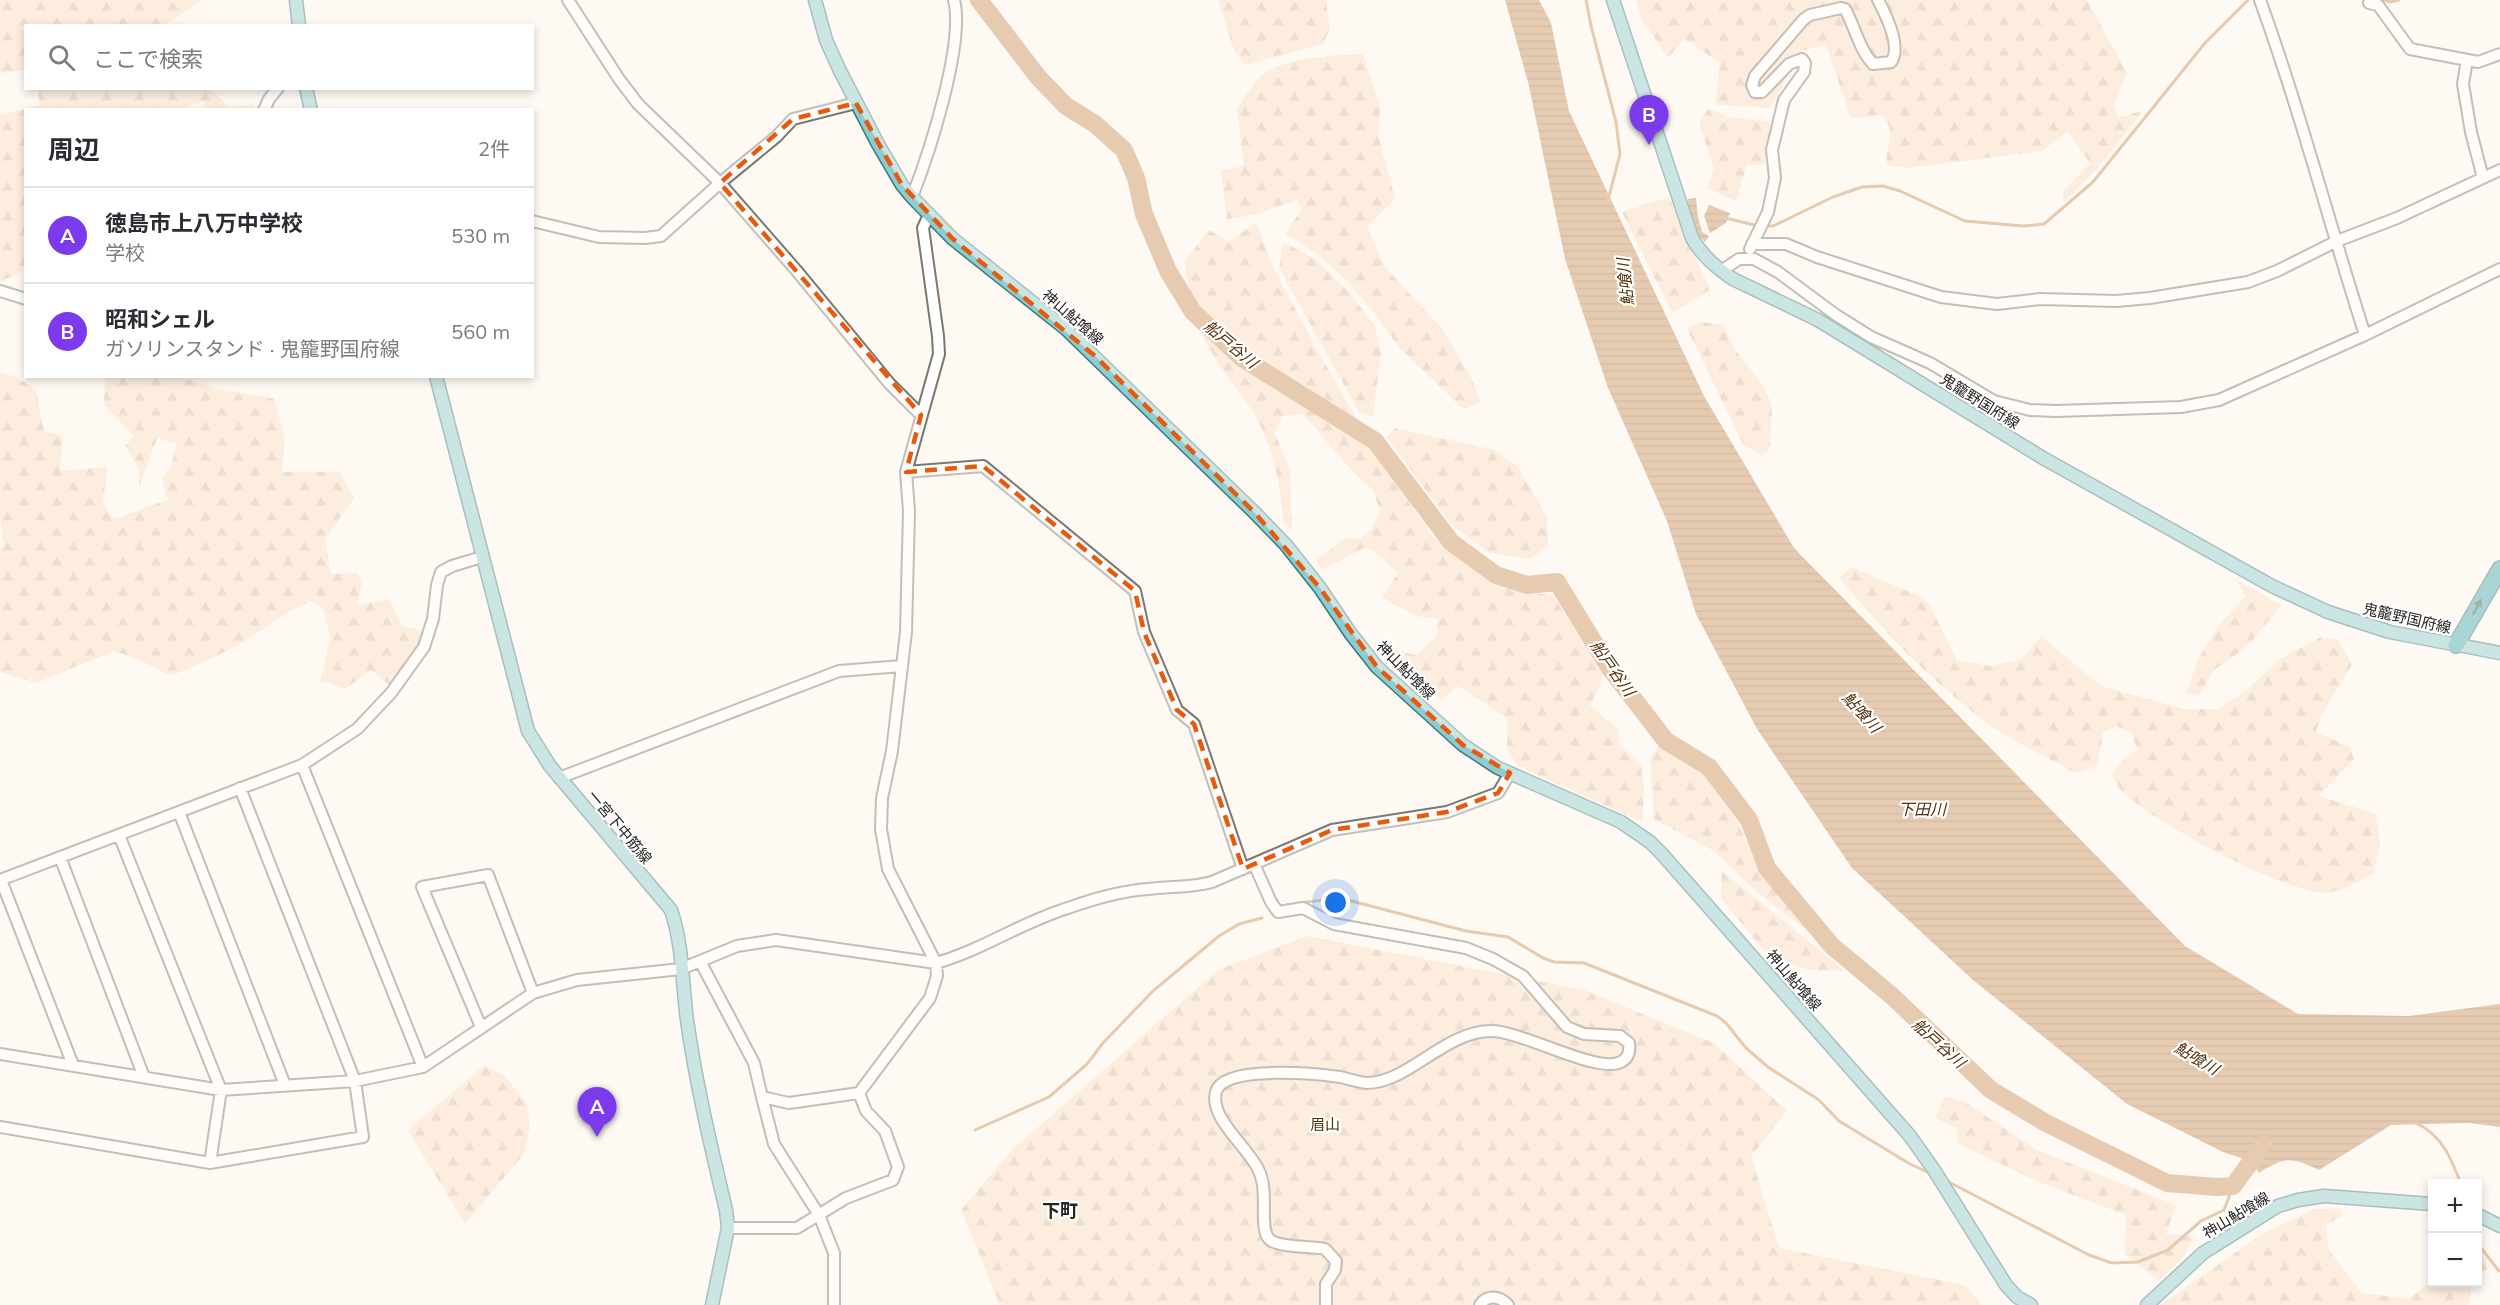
<!DOCTYPE html>
<html lang="ja">
<meta charset="utf-8">
<style>
:root{--surface:#fff;--page:#f2f2f3;--text:#2b2b33;--muted:#7c7c81;--line:#e1e1e2;--accent:#7c3aed}
body{margin:0;font-family:Mulish,"Noto Sans JP",sans-serif;background:var(--page);color:var(--text)}
.controls{position:absolute;right:18px;bottom:18px;display:grid;overflow:hidden;border-radius:0px;box-shadow:0 3px 9px #0003}
.controls button{width:54px;height:54px;display:grid;place-items:center;padding:0;border:0;border-bottom:2px solid var(--line);background:var(--surface);color:var(--text);font:30px sans-serif}
.you{position:absolute;left:1336px;top:903px;width:21px;height:21px;margin:-15px;border:4px solid #fff;border-radius:50%;background:#1a73e8;box-shadow:0 0 0 9px #1a73e833}
.badge{display:grid;place-items:center;width:39px;height:39px;border-radius:50%;background:var(--accent);color:#fff;font-size:20px;font-weight:700}
.pin{position:absolute;translate:-50% -50px;filter:drop-shadow(0 2px 3px #0008)}
.pin::after{content:'';position:absolute;top:32px;width:21px;height:18px;background:inherit;clip-path:polygon(0 0,100% 0,50% 100%)}
.list{margin:0;padding:0;list-style:none}
h2{display:flex;justify-content:space-between;align-items:center;height:78px;margin:0;padding:0 24px;font-size:26px}
h2 small{font-size:20px;font-weight:400;color:var(--muted)}
.list li{display:grid;grid-template-columns:39px 1fr auto;gap:18px;align-items:center;box-sizing:border-box;height:96px;padding:0 24px;border-top:2px solid var(--line)}
.list b{display:block;font-size:22px;white-space:nowrap}
.list p{margin:0;font-size:20px;white-space:nowrap;color:var(--muted)}
.list em{font-size:20px;font-style:normal;color:var(--muted)}
.icon{flex:none;width:33px;height:33px;fill:none;stroke:currentColor;stroke-width:2;stroke-linecap:round;stroke-linejoin:round}
.map{position:relative;flex:none;width:2500px;height:1305px;overflow:hidden}
.search{position:absolute;background:var(--surface);box-shadow:0 3px 9px #0003;left:24px;top:24px;width:510px;height:66px;display:flex;align-items:center;gap:15px;box-sizing:border-box;padding:0 21px;border-radius:0px;color:var(--muted);font-size:22px}
.panel{position:absolute;background:var(--surface);box-shadow:0 3px 9px #0003;left:24px;top:108px;width:510px;height:270px;border-radius:0px}
.map>svg:first-child{display:block}
.forest{fill:url(#forest-firs)}
.water{fill:url(#water-rules)}
.lines{fill:none;stroke-linecap:round;stroke-linejoin:round}
.stream{stroke:#c79261;stroke-width:3}
.river{stroke:#c79261;stroke-width:18}
.minor-casing{stroke:#7d7772;stroke-width:14}
.major-casing{stroke:#387b7e;stroke-width:15}
.highway-casing{stroke:#387b7e;stroke-width:18}
.minor{stroke:#fff;stroke-width:10}
.major{stroke:#8dccd0;stroke-width:12}
.highway{stroke:#41aab0;stroke-width:15}
.oneway{fill:#315a5b}
.marked{fill:none;stroke:#e8590c;stroke-width:4.5;stroke-dasharray:12 8;stroke-linejoin:round}
.labels{text-anchor:middle;dominant-baseline:central;stroke-width:4.5;stroke-linejoin:round;paint-order:stroke}
.street-label{font-size:15px;fill:#272422;stroke:#fff}
.park-label{font-size:15px;fill:#522f06;stroke:#fff}
.water-label{font-size:16px;font-style:italic;fill:#543109;stroke:#fff}
.quarter-label{font-size:18px;font-weight:bold;fill:#272422;stroke:#fff}
</style>
<div class="map">
<svg width="2500" height="1305" viewBox="0 0 2500 1305">
<defs>
<pattern id="forest-firs" width="22" height="20" patternUnits="userSpaceOnUse" patternTransform="scale(1.5)"><rect width="22" height="20" fill="#faddc3"/><path d="M5 1l3.5 6h-7zM16 11l3.5 6h-7z" fill="#d6bea7"/></pattern>
<pattern id="water-rules" width="6" height="5" patternUnits="userSpaceOnUse" patternTransform="scale(1.5)"><rect width="6" height="5" fill="#c79261"/><path d="M0 2.5h6" fill="none" stroke="#a27750"/></pattern>
</defs>
<rect width="100%" height="100%" fill="#fff9f4"/>
<path class="forest" d="M0,0H202L165,25L26,26L25,70L0,73Z
M1218,0H1326L1330,29L1323,44L1245,65L1234,51Z
M1636,0H2087L2127,73L2114,104L2118,117L2143,111L2096,170L2064,202L2062,193L2090,163L2067,132L2042,151L1907,168L1888,165C1881,146 1901,138 1882,115L1851,118L1826,44L1802,51L1770,108L1715,105L1720,63L1684,39L1668,58L1641,18Z
M1363,54L1380,107L1378,135L1395,199L1367,226L1385,267L1442,329L1470,375L1481,403L1463,409L1397,345L1379,319L1350,284L1318,254L1285,234L1302,209L1297,200L1254,215L1227,219L1221,170L1244,166L1237,109C1244,99 1251,86 1259,78C1279,57 1335,56 1363,54Z
M37,89H211L229,107L254,105L253,110L206,109L203,102L186,106L187,110H26L25,265L17,275L0,281V115L40,105Z
M1708,109L1729,117L1770,122L1765,164L1747,165L1736,201L1707,188L1714,169L1699,123Z
M1669,197L1710,290L1672,313L1622,212Z
M1256,222L1273,267L1314,344L1378,456L1433,537L1486,579L1521,592L1553,595L1602,673L1601,683L1590,705L1618,730L1619,744L1641,766L1644,790L1642,822L1518,766L1507,749V718L1458,686L1441,700L1420,681L1412,685L1384,657L1390,649L1416,655L1437,636V619L1416,616L1382,597L1398,573L1381,557L1366,547L1322,570L1316,560L1345,538L1360,539L1371,530L1380,511L1373,490L1353,472L1303,414L1282,416L1275,433L1290,470L1292,530L1283,522C1281,484 1272,441 1251,409C1236,386 1217,365 1205,341C1195,321 1187,283 1185,261L1209,230L1229,242Z
M1283,242L1315,259L1349,292L1374,325L1381,352L1373,416L1359,412L1279,268Z
M1699,322L1723,324L1733,347L1765,388L1772,406L1770,448L1762,456L1743,444L1687,329Z
M0,372L16,377L36,390L44,431L63,436L60,471L107,467L103,504L114,519L170,499L166,496L162,478L170,470L177,443L157,438L139,487V468L125,446L134,436L104,405L105,377H180L215,388L274,399L285,438L282,472H340L354,498L325,539L331,574L357,573L362,584L357,605L389,599L402,626L427,632L389,685L371,670L345,689L321,681L330,636L323,609L311,601C285,612 264,630 239,644C217,657 194,667 170,676L140,660L114,651L36,683L0,672V548L4,547L0,518Z
M1395,428L1495,450L1518,467L1547,517L1548,546L1530,559L1489,553L1450,523L1387,438Z
M1851,567L1917,595L1929,604L1957,660L1990,666L2022,659L2041,636L2101,686L2184,709H2218L2248,689L2280,659L2321,637L2338,640L2352,665L2322,714L2316,732L2350,747L2354,759L2319,796L2376,814L2380,844L2374,873C2360,880 2341,893 2324,893C2281,891 2148,820 2119,788C2116,785 2114,779 2112,776L2122,761L2137,750L2132,733L2117,726L2103,733L2097,767L2075,773C2045,756 2011,741 1983,720C1929,679 1883,630 1839,578Z
M2235,579L2281,605L2252,641L2230,660L2216,668L2198,696L2186,693L2199,657L2219,625L2246,596Z
M1660,744L1704,774L1738,822L1756,866L1816,938L1756,891L1714,851L1654,819L1650,758Z
M1722,871L1845,971L1809,970L1770,958L1721,898Z
M1307,936L1584,990L1714,1043L1787,1111L1751,1156L1779,1248L1965,1285L1982,1305H1000L961,1210L1013,1149L1218,970Z
M484,1066L503,1074L527,1104L530,1128L524,1154L465,1224L408,1130Z
M1945,1096L1965,1102L2037,1150L2176,1205L2166,1234L2194,1236L2182,1259L2159,1281L2125,1254L2126,1215L2034,1180L1959,1144L1956,1128L1935,1118Z
M2339,1208L2343,1215L2326,1225L2329,1250L2362,1293L2409,1299L2432,1280V1282L2472,1283L2469,1305H2160L2264,1233L2313,1210Z
M2478,1232L2487,1269L2478,1277Z"/>
<path class="water" d="M1505,0H1539L1551,23L1569,111L1704,396L1794,548L2185,946L2298,1014L2409,1016L2500,1004V1127L2469,1123L2391,1125L2319,1170C2291,1157 2286,1156 2259,1173L2250,1161L2223,1152L2127,1104L1973,980L1852,868L1757,729L1696,614L1667,521L1608,388L1565,259L1529,86Z
M1696,198L1698,217L1702,232L1709,236L1705,242C1693,232 1689,215 1688,199Z
M1709,205L1730,213L1726,223L1710,233L1704,216Z"/>
<g class="lines">
<path class="stream" d="M1586,0L1591,26L1616,122L1620,154L1608,200
M2384,0L2390,2L2399,0
M1725,218L1759,226
M1766,226H1773L1833,197L1862,187L1883,186L1900,191L1965,221L2023,226L2044,224L2093,182L2205,43L2248,0
M1299,903L1340,898L1466,931L1508,937L1543,958L1554,962L1584,963L1717,1016L1726,1023L1746,1048L1768,1067L1819,1100L1839,1121L1910,1164L1930,1173
M2416,1123C2442,1135 2451,1158 2461,1184
M975,1130L1049,1097L1087,1064L1103,1043L1153,991L1219,936L1239,924L1262,918
M1947,1181L2089,1255L2112,1263L2138,1262L2168,1250L2201,1221L2224,1210L2233,1186
M2478,1244L2499,1271"/>
<path class="river" d="M979,0L1038,77L1066,106L1095,124L1124,150L1136,178L1144,214L1168,271L1193,312L1242,358L1375,441L1451,542L1496,575L1527,585L1557,582L1609,667L1666,741L1709,767L1749,820L1767,868L1832,946L1892,996L1991,1090L2046,1123L2167,1183L2217,1187L2233,1186L2264,1144"/>
<g class="minor-casing">
<path id="minor" d="M568,0L619,79L638,104L720,183L796,270L889,383L921,415
M2260,0C2300,110 2329,223 2365,335
M2369,3L2378,5L2410,49L2478,62L2500,54
M2467,60L2463,84L2471,132L2483,178
M264,110L269,99L278,88
M912,197C929,154 965,43 954,0
M532,221L599,237L645,238L661,236L720,183L776,137L793,119L856,103
M1752,244H1786L1817,257L1941,297L1997,304L2040,299L2116,301L2150,298L2248,282L2277,271L2337,241L2397,218L2500,170
M1750,249L1768,212L1775,178L1772,150L1784,100L1804,72L1805,63L1802,59L1789,64L1762,92H1755L1752,85L1755,76L1804,19L1810,15L1841,8L1845,9C1855,27 1859,49 1873,64L1891,62C1902,47 1886,15 1878,0
M1721,271L1739,259H1754L1778,272L1836,315L1871,337L1930,363L1994,401L2030,410L2056,411L2181,407L2219,400L2365,335L2500,269
M0,291L26,299
M906,472L983,466L1135,591L1144,632L1177,710L1194,724L1243,869
M302,765L423,1067
M559,778L839,671L902,666
M179,812L285,1085
M119,835L221,1090L210,1163
M60,857L144,1077
M1254,864L1271,902L1278,912L1303,908L1334,924L1466,948L1493,959L1523,976L1567,1027L1584,1034L1620,1036L1629,1043C1630,1050 1629,1058 1621,1062C1596,1074 1523,1031 1491,1031C1445,1031 1408,1083 1367,1083C1358,1082 1349,1079 1340,1077C1319,1074 1222,1064 1216,1092C1209,1118 1247,1146 1258,1169C1270,1191 1258,1226 1269,1239C1277,1248 1312,1246 1325,1249L1336,1261L1335,1270L1326,1284V1305
M0,880L302,765L357,729L391,693L424,647L433,619L437,585L441,572L452,566L482,557
M1,880L73,1065
M701,963L754,1063L762,1097
M481,1027L422,887L488,875L533,993
M0,1054L221,1090L355,1081L423,1067L533,993L577,980L681,969L737,946L776,940L936,963C982,950 1022,922 1068,908C1093,899 1121,891 1148,889C1170,886 1191,888 1212,882L1332,830L1447,812L1498,793L1510,773
M0,1127L210,1163L363,1137L355,1081L240,788
M728,1228H797L846,1198L893,1180L898,1167L885,1131L866,1111L859,1093
M834,1305V1253L819,1215L774,1144L762,1097L789,1103L859,1093L930,998L937,976L936,963L888,869L881,829L882,798L892,751L906,632L909,511L906,472L939,354L938,336L923,228L929,215
M1480,1305C1487,1294 1500,1296 1508,1305"/>
</g>
<g class="major-casing">
<path id="major" d="M296,0L299,26
M815,0L826,40L840,71L878,144L902,185L912,197L953,239L1066,329L1254,512L1286,545L1320,588L1351,634L1377,667L1463,745L1498,768L1621,822L1650,842L1662,854L1910,1136L1934,1170L2006,1285L2017,1297L2031,1305
M1613,0L1692,238C1702,256 1717,268 1733,279L1818,320L2043,458L2272,586L2328,612L2390,632L2500,653
M306,88L311,110
M436,376L528,731L550,766L671,910C683,945 682,983 687,1020C696,1084 711,1147 726,1210L728,1228L712,1305
M2478,1215L2500,1226
M2147,1305L2203,1253L2278,1206L2298,1200L2324,1196L2432,1204"/>
</g>
<g class="highway-casing">
<path id="highway" d="M2456,645L2500,569"/>
</g>
<use href="#minor" class="minor"/>
<use href="#major" class="major"/>
<use href="#highway" class="highway"/>
</g>
<defs><path id="oneway-solid" d="M-6-.8H1V-3.2L6.5 0L1 3.2V.8H-6Z" transform="scale(1.5)"/></defs>
<use class="oneway" href="#oneway-solid" transform="translate(2477 607) rotate(-62)"/>
<path d="M0 0H2500V1305H0ZM856,103L902,185L953,239L1095,356L1254,512L1320,588L1377,667L1463,745L1510,773L1498,793L1447,812L1332,830L1243,869L1194,724L1177,710L1144,632L1135,591L983,466L906,472L921,415L720,183L793,119Z" fill="#fff9f4" fill-opacity=".55" fill-rule="evenodd"/>
<path class="marked" d="M856,103L902,185L953,239L1095,356L1254,512L1320,588L1377,667L1463,745L1510,773L1498,793L1447,812L1332,830L1243,869L1194,724L1177,710L1144,632L1135,591L983,466L906,472L921,415L720,183L793,119Z"/>
<g class="labels">
<g class="street-label">
<text transform="translate(1073 317) rotate(41)">神山鮎喰線</text>
<text transform="translate(1980 401) rotate(32)">鬼籠野国府線</text>
<text transform="translate(2407 618) rotate(13)">鬼籠野国府線</text>
<text transform="translate(1406 670) rotate(45)">神山鮎喰線</text>
<text transform="translate(620 827) rotate(50)">一宮下中筋線</text>
<text transform="translate(1794 980) rotate(49)">神山鮎喰線</text>
<text transform="translate(2236 1215) rotate(-31)">神山鮎喰線</text>
</g>
<g class="park-label">
<text x="1325" y="1124">眉山</text>
</g>
<g class="water-label">
<text transform="translate(1625 282) rotate(-96)">鮎喰川</text>
<text transform="translate(1231 344) rotate(40)">船戸谷川</text>
<text transform="translate(1613 668) rotate(55)">船戸谷川</text>
<text transform="translate(1862 712) rotate(48)">鮎喰川</text>
<text x="1922" y="809">下田川</text>
<text transform="translate(1939 1043) rotate(42)">船戸谷川</text>
<text transform="translate(2197 1058) rotate(31)">鮎喰川</text>
</g>
<g class="quarter-label">
<text x="1060" y="1210">下町</text>
</g>
</g>
</svg>
<div class="controls">
<button>+</button>
<button>−</button>
</div>
<div class="you"></div>
<div class="pin badge" style="left:597px;top:1137px">A</div>
<div class="pin badge" style="left:1649px;top:145px">B</div>
<div class="search"><svg class="icon" aria-label="search" viewBox="0 0 24 24"><circle cx="10" cy="10" r="6"/><path d="M15 15l6 6"/></svg>ここで検索</div>
<section class="panel">
<h2>周辺<small>2件</small></h2>
<ul class="list">
<li><span class="badge">A</span><div><b>徳島市上八万中学校</b><p>学校</p></div><em>530 m</em></li>
<li><span class="badge">B</span><div><b>昭和シェル</b><p>ガソリンスタンド · 鬼籠野国府線</p></div><em>560 m</em></li>
</ul>
</section>
</div>
